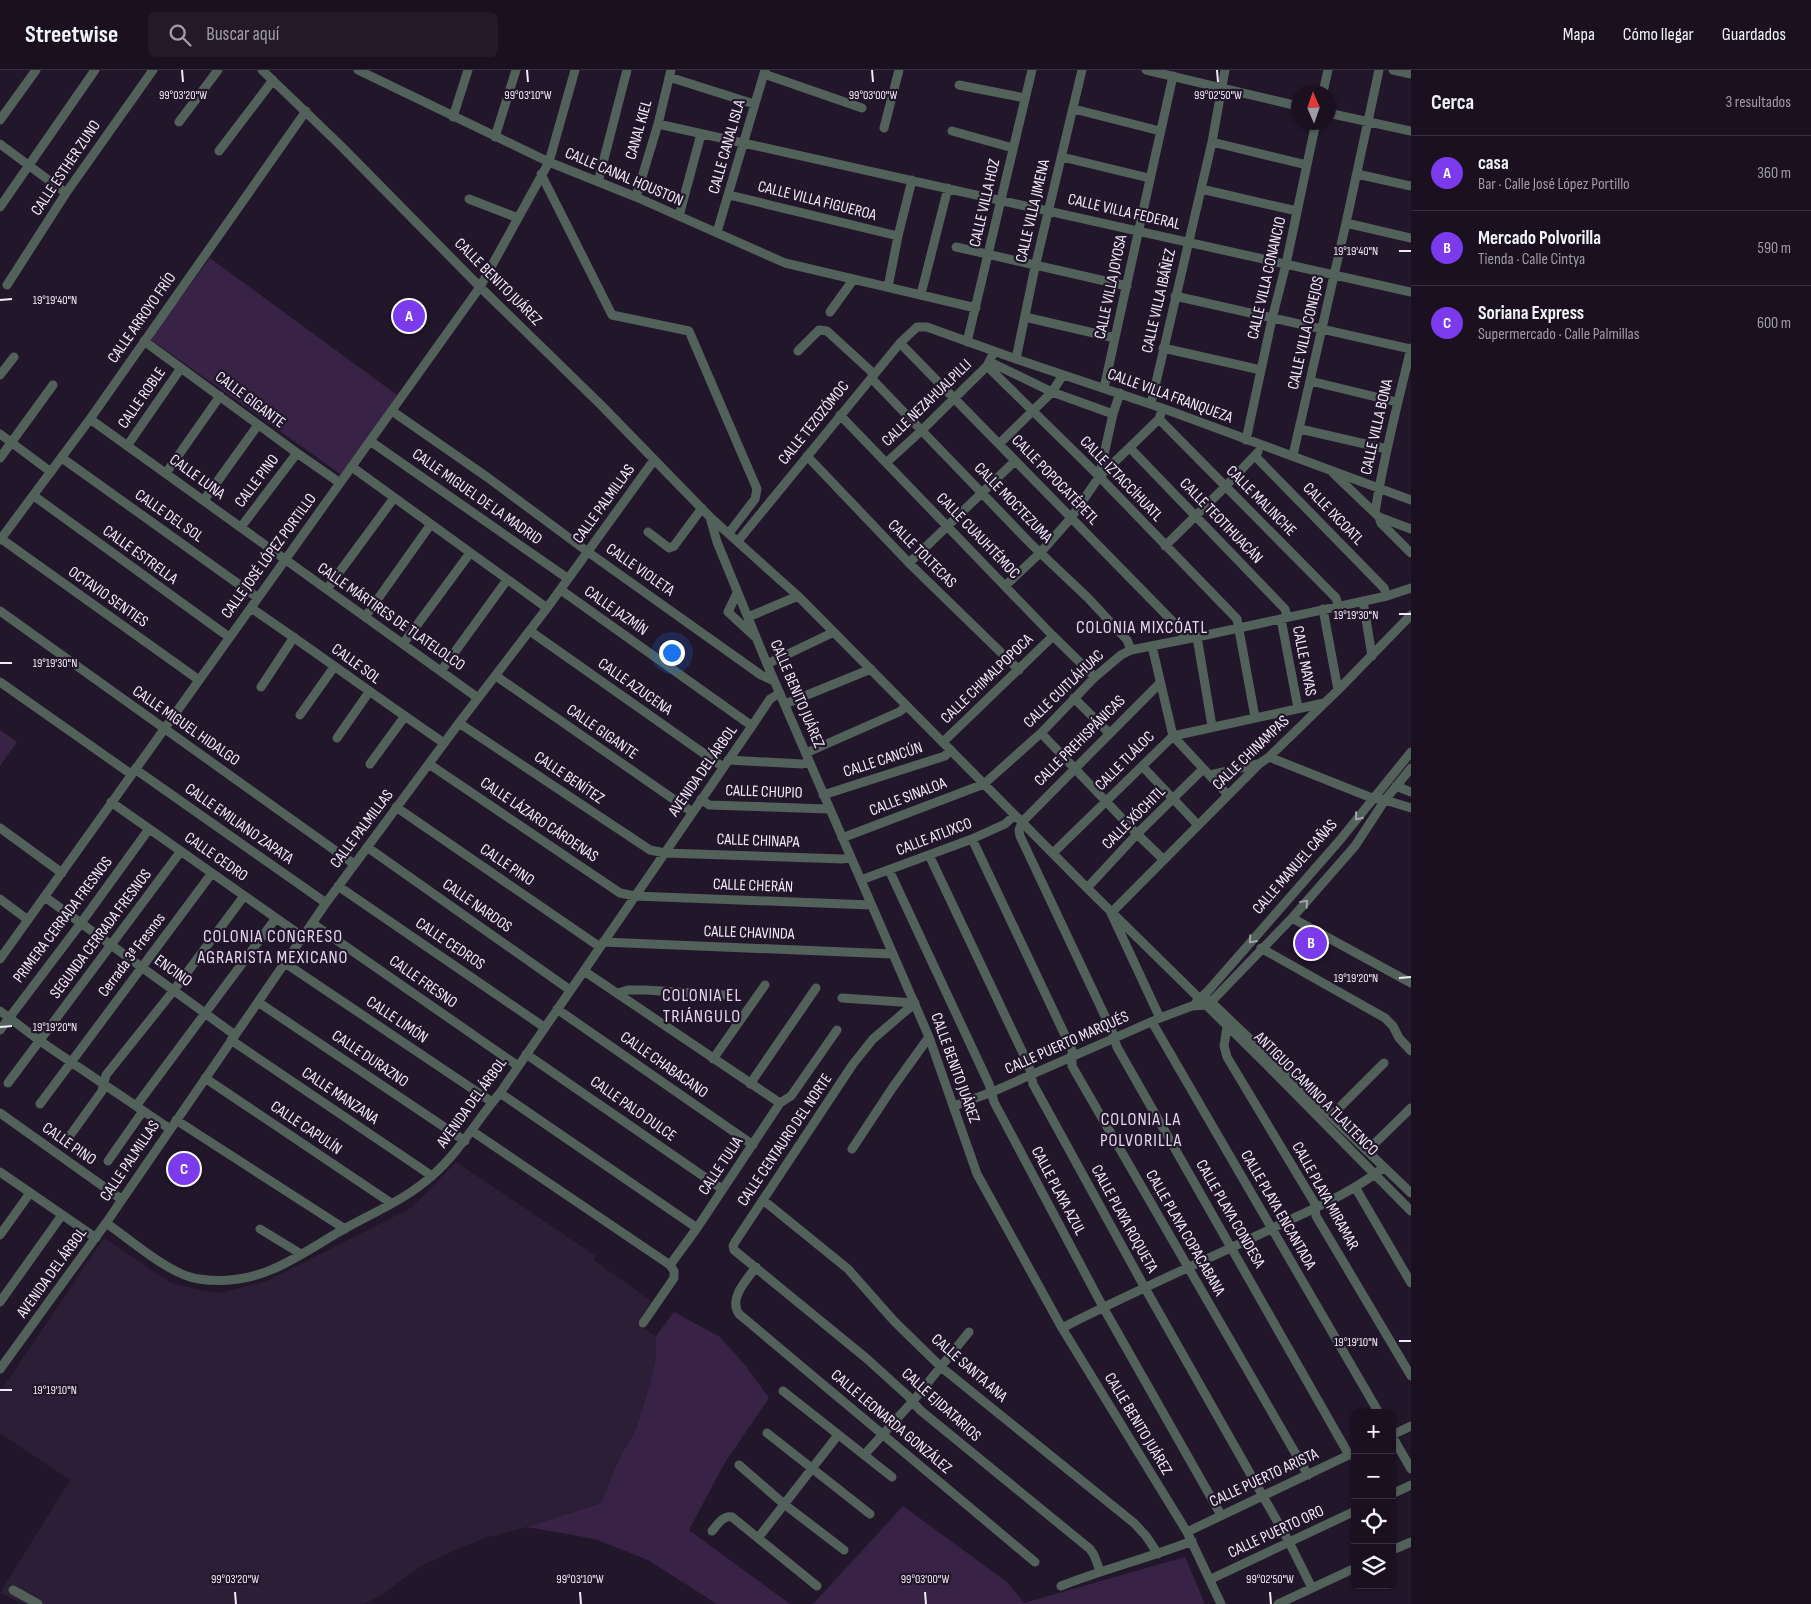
<!DOCTYPE html>
<html lang="es">
<meta charset="utf-8">
<style>
:root{--surface:#1a1020;--page:#231929;--text:#f1f3f6;--muted:#9f9da5;--line:#38303e;--accent:#7c3aed}
body{margin:0;font-family:"Sofia Sans Condensed",sans-serif;background:var(--page);color:var(--text)}
.controls{position:absolute;right:15px;bottom:15px;display:grid;overflow:hidden;border-radius:8px;box-shadow:0 1px 4px #0004}
.controls button{width:45px;height:45px;display:grid;place-items:center;padding:0;border:0;border-bottom:1px solid var(--line);background:var(--surface);color:var(--text);font:25px sans-serif}
.compass{position:absolute;left:1291px;top:15px;width:45px;height:45px;border-radius:50%;background:var(--surface);box-shadow:0 1px 4px #0004;rotate:358deg}
.you{position:absolute;left:671px;top:582px;width:18px;height:18px;margin:-12px;border:4px solid #fff;border-radius:50%;background:#1a73e8;box-shadow:0 0 0 8px #1a73e833}
.badge{display:grid;place-items:center;width:32px;height:32px;border-radius:50%;background:var(--accent);color:#fff;font-size:16px;font-weight:700}
.pin{position:absolute;translate:-50% -50%;border:2px solid #fff;box-shadow:0 1px 5px #0006}
.list{margin:0;padding:0;list-style:none}
h2{display:flex;justify-content:space-between;align-items:center;height:65px;margin:0;padding:0 20px;font-size:21px}
h2 small{font-size:16px;font-weight:400;color:var(--muted)}
.list li{display:grid;grid-template-columns:32px 1fr auto;gap:15px;align-items:center;box-sizing:border-box;height:75px;padding:0 20px;border-top:1px solid var(--line)}
.list b{display:block;font-size:19px;white-space:nowrap}
.list p{margin:0;font-size:16px;white-space:nowrap;color:var(--muted)}
.list em{font-size:16px;font-style:normal;color:var(--muted)}
.icon{flex:none;width:28px;height:28px;fill:none;stroke:currentColor;stroke-width:2;stroke-linecap:round;stroke-linejoin:round}
.map{position:relative;flex:none;width:1411px;height:1534px;overflow:hidden}
header{display:flex;align-items:center;gap:30px;box-sizing:border-box;height:70px;padding:0 25px;background:var(--surface);border-bottom:1px solid var(--line)}
header strong{font-size:24px}
nav{display:flex;gap:28px;margin-inline-start:auto;font-size:18px}
.search{width:350px;height:45px;background:var(--page);display:flex;align-items:center;gap:12px;box-sizing:border-box;padding:0 18px;border-radius:8px;color:var(--muted);font-size:19px}
main{display:flex}
aside{flex:1;background:var(--surface)}
.map>svg:first-child{display:block}
.built{fill:#2c1e37}
.green{fill:#382347}
.lines{fill:none;stroke-linecap:round;stroke-linejoin:round}
.minor{stroke:#53615b;stroke-width:9}
.oneway{stroke:#a2a6aa}
.ticks{fill:none;stroke:#f1eaf8;stroke-width:2}
.labels{text-anchor:middle;dominant-baseline:central;stroke-width:4.5;stroke-linejoin:round;paint-order:stroke}
.street-label{font-size:16px;fill:#f1eaf8;stroke:#22162a}
.neighbourhood-label{font-size:18px;letter-spacing:1px;fill:#e6d6f2;stroke:#22162a}
.ticks-label{font-size:12px;text-anchor:middle;fill:#f1eaf8;stroke:#22162a;stroke-width:4.5;stroke-linejoin:round;paint-order:stroke}
</style>
<header>
<strong>Streetwise</strong>
<div class="search"><svg class="icon" aria-label="search" viewBox="0 0 24 24"><circle cx="10" cy="10" r="6"/><path d="M15 15l6 6"/></svg>Buscar aquí</div>
<nav><a>Mapa</a><a>Cómo llegar</a><a>Guardados</a></nav>
</header>
<main>
<div class="map">
<svg width="1411" height="1534" viewBox="0 0 1411 1534">
<rect width="100%" height="100%" fill="#22162a"/>
<path class="built" d="M456,1092L596,1186L594,1190L651,1231L637,1254L656,1266V1288L649,1317L636,1359L617,1393L601,1433L527,1457L485,1468L453,1481L423,1495L396,1514L384,1524L364,1534H24L0,1523L70,1410L0,1363V1322L104,1168L171,1213L196,1219L221,1223L267,1211L411,1138Z"/>
<path class="green" d="M210,188L397,325L343,406L150,269Z
M0,660L17,672L0,696Z
M674,1242L720,1267L745,1295L769,1328L724,1394L689,1460L790,1534H717L648,1490L595,1469L527,1457L601,1433L617,1393L636,1359L649,1317L656,1288V1266Z
M903,1436L1007,1512L1024,1533L1185,1487L1205,1534H813Z"/>
<g class="lines">
<path class="minor" d="M262,0L340,75L480,217L602,336L710,447L798,526L1087,818L1262,990L1411,1141
M358,0L549,92L636,127L785,193L976,238
M1146,0L1298,36
M1393,0L1411,4
M764,4L862,38
M669,7L754,34
M959,15L1025,28
M1323,22L1328,0
M1074,39L1160,61
M1328,43L1411,61
M453,47L468,0
M0,50L36,0
M179,52L218,0
M658,54L1411,222
M884,58L899,0
M952,61L1013,78
M495,67L516,0
M1212,72L1307,95
M0,74L66,123
M219,81L273,10
M1062,87L1149,108
M541,104L612,245L689,261L757,419L755,429L729,463
M1357,104L1411,116
M598,112L627,0
M1201,119L1297,141
M729,125L898,166
M636,127L658,54L671,0
M469,129L518,148
M0,137L95,0
M679,146L701,64
M1346,153L1411,168
M717,162L765,0
M956,177L1127,216
M7,215L66,123L153,0
M888,217L898,166L912,110
M921,224L948,118
M1175,226L1411,279
M830,242L853,210
M1025,247L1115,268
M144,271L297,383L340,413
M967,272L1032,0
M900,273L1182,561L1184,569
M1163,278L1261,300
M798,281L819,260L827,261L874,304
M994,282L987,296L1090,397L1237,549L1255,647
M1016,289L1035,197L1082,0
M990,292L1052,322L1113,344
M0,305L14,287
M871,308L1031,474L1088,528L1127,570L1131,580
M1310,311L1397,332
M1104,318C1127,214 1149,110 1173,6
M1151,334L1212,72L1225,0
M392,341L487,407L588,482L761,605L774,611
M840,345L1053,566L1095,607
M90,349L478,628
M1159,349L1336,528L1338,536
M1300,359L1387,379
M0,364L51,402
M1246,370L1272,249L1286,194L1316,52
M370,371L567,508
M999,374L1052,322L1063,305
M127,376L181,298
M1130,378L1285,539L1287,547
M1293,385L1346,153L1379,0
M807,386L909,493L1019,600
M1255,386L1384,518L1387,526
M0,388L53,315
M62,388L258,528
M887,392L921,361L987,296
M352,397L547,538
M166,403L220,326
M1333,403L1379,447L1381,453L1411,483
M1099,407L1113,344L1120,323
M34,426L229,567
M204,430L258,355
M1375,443C1383,388 1398,333 1411,278
M710,447L717,472L767,594L929,967L977,1104L1062,1258L1187,1462L1221,1534
M1379,447L1411,459
M241,457L297,383
M648,462L669,478L674,476L702,438
M0,468L199,610
M0,470L90,349L306,41
M738,471L900,273L917,257H927L1016,289L1162,338L1411,430
M1165,476L1225,417L1258,382
M909,493L1015,391
M1005,516L1040,483L1071,448L1099,407L1159,349L1161,343
M327,519L394,428
M561,520L752,656
M737,523L728,542L754,566
M1363,531L1372,586
M251,538C316,582 379,629 444,673
M1323,539L1338,620
M0,541L354,794
M365,547L431,454
M748,547L798,526
M1281,549L1298,638
M530,561L723,697
M1197,567L1212,656
M403,574L470,483
M1152,576L1173,666L1228,725
M767,594L834,562
M441,601L507,510
M496,606L692,742
M0,612L131,704
M1160,613L1022,752L1019,760L1020,766L1112,961L1117,977L1349,1385
M261,617L294,567
M1074,628L1109,663
M785,634L871,599
M300,645L334,597
M459,653L650,780L665,783L843,789L851,787
M1041,663L1137,764L1164,790
M337,668L369,622
M943,672L1053,566
M806,683L899,642L907,636
M1269,687L1372,728L1385,730L1411,738
M728,690L802,694L809,692
M370,694L405,646
M429,694L620,823L635,826L871,835
M1142,696L1198,755
M135,699L326,833
M1210,705L1258,694
M1396,716L1411,722
M823,725L945,686L951,680
M701,729L709,735L829,739
M111,732L303,867
M396,737L600,877
M0,758L62,803
M842,768L984,714L1041,663L1095,607L1121,585L1131,580L1197,567L1387,526L1411,518
M972,769L1072,980V996L1308,1405
M367,777L570,920
M1053,783L1173,666L1324,633
M929,785L1029,996L1033,1014L1145,1218L1289,1472L1312,1518
M889,800L989,1014L994,1032L1103,1237L1221,1445
M861,810L972,769L1005,754L1015,745
M338,816L544,957
M1087,818L1137,764L1203,699
M45,827L235,965
M0,829L28,850
M1292,848L1411,913
M312,853L518,996
M603,872L893,884
M1261,878L1385,948L1393,956L1399,968L1411,981
M0,889L480,217L549,92L575,0
M285,893L492,1032
M584,901L780,1033
M618,923L628,920H645L725,925
M842,928L915,933
M1208,929L1411,1123
M258,932L465,1071
M1196,932L1208,921L1340,770L1411,682
M915,933L873,969L853,994L735,1172L733,1176L734,1180L866,1288L908,1326L920,1340L1090,1479L1094,1485L1100,1501
M557,939L753,1075
M0,941L40,971L170,1059
M1160,948L1111,843L1259,694L1269,687L1338,620L1411,545
M1152,952L1379,1343
M1227,957L1224,976L1227,987L1314,1132L1316,1146L1411,1306
M0,960L81,853L149,759
M231,970L432,1106
M526,984L722,1119
M713,989L765,915
M205,1008L391,1133
M8,1013L181,781
M750,1014L816,918
M500,1023L697,1158
M40,1034L212,803
M136,1036L276,848
M954,1036L992,1022L1160,948L1192,936L1206,935L1211,932L1292,848L1355,776L1385,730L1411,698
M0,1043L121,1129
M1331,1046L1384,993
M176,1050L345,1159
M472,1061L670,1195
M69,1067L102,1021L106,1005L174,920L244,826
M852,1079L893,1017L929,967
M1367,1081L1411,1038
M108,1091L143,1041
M0,1102L96,1168
M1355,1117L1411,1213
M763,1130L848,1199L894,1251L941,1297L1134,1453L1146,1466L1158,1484
M106,1153L326,833L459,653L547,538L654,390
M260,1159L301,1184
M0,1165L30,1123
M756,1197C747,1210 728,1228 739,1244L1035,1492
M0,1232L62,1145
M643,1253L674,1208V1201L670,1195L697,1158L780,1033L791,1026L837,960
M1062,1258C1132,1222 1204,1191 1275,1157C1312,1139 1352,1123 1384,1097
M0,1299L106,1153C130,1169 171,1206 199,1209C223,1213 251,1209 273,1199C299,1188 322,1171 346,1158C375,1142 408,1128 433,1105C460,1081 477,1050 500,1023L752,656L770,629L780,623
M783,1321L892,1407
M767,1363L870,1444
M1392,1365L1411,1356
M1392,1366L1411,1399
M865,1384L913,1331L969,1262
M739,1395L784,1434L844,1480
M1392,1424L1411,1415
M712,1461C717,1455 723,1445 732,1447L817,1516
M1187,1462L1355,1382
M758,1468L838,1365
M1392,1480L1411,1472
M1211,1509L1355,1441
M1061,1516C1104,1499 1149,1488 1192,1471
M13,1520L38,1534
M1278,1534L1355,1498"/>
</g>
<defs><path id="oneway-chevron" d="M-2-3.5L2.5 0L-2 3.5" fill="none" stroke-width="1.6" stroke-linecap="round" stroke-linejoin="round" transform="scale(1.25)"/></defs>
<g class="oneway">
<use href="#oneway-chevron" transform="translate(1358 747) rotate(128)"/>
<use href="#oneway-chevron" transform="translate(1305 833) rotate(-49)"/>
<use href="#oneway-chevron" transform="translate(1252 870) rotate(131)"/>
</g>
<path class="ticks" d="M182,0L183,12M527,0L528,12M872,0L873,12M1217,0L1218,12M1399,181H1411M0,230L12,229M1399,544H1411M0,593H12M1399,908L1411,907M0,957L12,956M1399,1271H1411M0,1320H12M235,1522L236,1534M580,1522L581,1534M925,1522L926,1534M1270,1522L1271,1534"/>
<g class="labels">
<g class="street-label">
<text transform="translate(639 60) rotate(-74)">CANAL KIEL</text>
<text transform="translate(727 77) rotate(-74)">CALLE CANAL ISLA</text>
<text transform="translate(66 98) rotate(-56)">CALLE ESTHER ZUNO</text>
<text transform="translate(624 107) rotate(23)">CALLE CANAL HOUSTON</text>
<text transform="translate(817 131) rotate(14)">CALLE VILLA FIGUEROA</text>
<text transform="translate(985 133) rotate(-77)">CALLE VILLA HOZ</text>
<text transform="translate(1033 141) rotate(-77)">CALLE VILLA JIMENA</text>
<text transform="translate(1124 142) rotate(13)">CALLE VILLA FEDERAL</text>
<text transform="translate(1267 208) rotate(-77)">CALLE VILLA CONANCIO</text>
<text transform="translate(498 212) rotate(45)">CALLE BENITO JUÁREZ</text>
<text transform="translate(1111 217) rotate(-78)">CALLE VILLA JOYOSA</text>
<text transform="translate(1159 231) rotate(-77)">CALLE VILLA IBÁÑEZ</text>
<text transform="translate(142 248) rotate(-55)">CALLE ARROYO FRÍO</text>
<text transform="translate(1306 263) rotate(-77)">CALLE VILLA CONEJOS</text>
<text transform="translate(1170 326) rotate(20)">CALLE VILLA FRANQUEZA</text>
<text transform="translate(142 328) rotate(-55)">CALLE ROBLE</text>
<text transform="translate(250 330) rotate(37)">CALLE GIGANTE</text>
<text transform="translate(927 333) rotate(-44)">CALLE NEZAHUALPILLI</text>
<text transform="translate(814 353) rotate(-51)">CALLE TEZOZÓMOC</text>
<text transform="translate(1377 357) rotate(-77)">CALLE VILLA BONA</text>
<text transform="translate(197 407) rotate(36)">CALLE LUNA</text>
<text transform="translate(1121 409) rotate(46)">CALLE IZTACCÍHUATL</text>
<text transform="translate(1055 410) rotate(46)">CALLE POPOCATÉPETL</text>
<text transform="translate(257 411) rotate(-53)">CALLE PINO</text>
<text transform="translate(477 427) rotate(35)">CALLE MIGUEL DE LA MADRID</text>
<text transform="translate(1261 431) rotate(45)">CALLE MALINCHE</text>
<text transform="translate(1013 433) rotate(46)">CALLE MOCTEZUMA</text>
<text transform="translate(604 434) rotate(-54)">CALLE PALMILLAS</text>
<text transform="translate(1333 444) rotate(46)">CALLE IXCOATL</text>
<text transform="translate(169 446) rotate(35)">CALLE DEL SOL</text>
<text transform="translate(1221 451) rotate(46)">CALLE TEOTIHUACÁN</text>
<text transform="translate(978 466) rotate(46)">CALLE CUAUHTÉMOC</text>
<text transform="translate(922 484) rotate(45)">CALLE TOLTECAS</text>
<text transform="translate(140 485) rotate(36)">CALLE ESTRELLA</text>
<text transform="translate(269 486) rotate(-54)">CALLE JOSÉ LÓPEZ PORTILLO</text>
<text transform="translate(640 500) rotate(35)">CALLE VIOLETA</text>
<text transform="translate(108 527) rotate(35)">OCTAVIO SENTIES</text>
<text transform="translate(616 541) rotate(35)">CALLE JAZMÍN</text>
<text transform="translate(391 547) rotate(35)">CALLE MÁRTIRES DE TLATELOLCO</text>
<text transform="translate(1304 591) rotate(79)">CALLE MAYAS</text>
<text transform="translate(356 594) rotate(36)">CALLE SOL</text>
<text transform="translate(987 609) rotate(-44)">CALLE CHIMALPOPOCA</text>
<text transform="translate(635 617) rotate(35)">CALLE AZUCENA</text>
<text transform="translate(1064 619) rotate(-44)">CALLE CUITLÁHUAC</text>
<text transform="translate(797 624) rotate(67)">CALLE BENITO JUÁREZ</text>
<text transform="translate(186 656) rotate(35)">CALLE MIGUEL HIDALGO</text>
<text transform="translate(602 662) rotate(35)">CALLE GIGANTE</text>
<text transform="translate(1080 671) rotate(-45)">CALLE PREHISPÁNICAS</text>
<text transform="translate(1251 683) rotate(-44)">CALLE CHINAMPAS</text>
<text transform="translate(883 690) rotate(-18)">CALLE CANCÚN</text>
<text transform="translate(1125 691) rotate(-45)">CALLE TLÁLOC</text>
<text transform="translate(703 701) rotate(-55)">AVENIDA DEL ÁRBOL</text>
<text transform="translate(569 708) rotate(34)">CALLE BENÍTEZ</text>
<text transform="translate(764 722) rotate(2)">CALLE CHUPIO</text>
<text transform="translate(908 727) rotate(-21)">CALLE SINALOA</text>
<text transform="translate(1134 748) rotate(-45)">CALLE XÓCHITL</text>
<text transform="translate(539 750) rotate(34)">CALLE LÁZARO CÁRDENAS</text>
<text transform="translate(239 754) rotate(35)">CALLE EMILIANO ZAPATA</text>
<text transform="translate(362 759) rotate(-53)">CALLE PALMILLAS</text>
<text transform="translate(934 767) rotate(-21)">CALLE ATLIXCO</text>
<text transform="translate(758 771) rotate(2)">CALLE CHINAPA</text>
<text transform="translate(216 787) rotate(35)">CALLE CEDRO</text>
<text transform="translate(507 795) rotate(34)">CALLE PINO</text>
<text transform="translate(1295 797) rotate(-49)">CALLE MANUEL CAÑAS</text>
<text transform="translate(753 816) rotate(2)">CALLE CHERÁN</text>
<text transform="translate(477 836) rotate(35)">CALLE NARDOS</text>
<text transform="translate(63 850) rotate(-53)">PRIMERA CERRADA FRESNOS</text>
<text transform="translate(749 863) rotate(2)">CALLE CHAVINDA</text>
<text transform="translate(101 864) rotate(-53)">SEGUNDA CERRADA FRESNOS</text>
<text transform="translate(450 874) rotate(34)">CALLE CEDROS</text>
<text transform="translate(132 885) rotate(-53)">Cerrada 3ª Fresnos</text>
<text transform="translate(173 901) rotate(36)">ENCINO</text>
<text transform="translate(423 912) rotate(35)">CALLE FRESNO</text>
<text transform="translate(397 950) rotate(34)">CALLE LIMÓN</text>
<text transform="translate(1067 973) rotate(-24)">CALLE PUERTO MARQUÉS</text>
<text transform="translate(370 989) rotate(34)">CALLE DURAZNO</text>
<text transform="translate(664 995) rotate(35)">CALLE CHABACANO</text>
<text transform="translate(955 998) rotate(70)">CALLE BENITO JUÁREZ</text>
<text transform="translate(1316 1024) rotate(45)">ANTIGUO CAMINO A TLALTENCO</text>
<text transform="translate(340 1026) rotate(34)">CALLE MANZANA</text>
<text transform="translate(472 1033) rotate(-54)">AVENIDA DEL ÁRBOL</text>
<text transform="translate(633 1039) rotate(35)">CALLE PALO DULCE</text>
<text transform="translate(306 1058) rotate(34)">CALLE CAPULÍN</text>
<text transform="translate(785 1070) rotate(-56)">CALLE CENTAURO DEL NORTE</text>
<text transform="translate(69 1074) rotate(35)">CALLE PINO</text>
<text transform="translate(130 1091) rotate(-56)">CALLE PALMILLAS</text>
<text transform="translate(721 1096) rotate(-56)">CALLE TULIA</text>
<text transform="translate(1058 1121) rotate(62)">CALLE PLAYA AZUL</text>
<text transform="translate(1325 1126) rotate(61)">CALLE PLAYA MIRAMAR</text>
<text transform="translate(1278 1140) rotate(60)">CALLE PLAYA ENCANTADA</text>
<text transform="translate(1230 1144) rotate(60)">CALLE PLAYA CONDESA</text>
<text transform="translate(1124 1149) rotate(61)">CALLE PLAYA ROQUETA</text>
<text transform="translate(1185 1163) rotate(60)">CALLE PLAYA COPACABANA</text>
<text transform="translate(52 1203) rotate(-54)">AVENIDA DEL ÁRBOL</text>
<text transform="translate(969 1298) rotate(41)">CALLE SANTA ANA</text>
<text transform="translate(941 1335) rotate(42)">CALLE EJIDATARIOS</text>
<text transform="translate(891 1352) rotate(40)">CALLE LEONARDA GONZÁLEZ</text>
<text transform="translate(1138 1354) rotate(59)">CALLE BENITO JUÁREZ</text>
<text transform="translate(1264 1408) rotate(-25)">CALLE PUERTO ARISTA</text>
<text transform="translate(1276 1462) rotate(-25)">CALLE PUERTO ORO</text>
</g>
<g class="neighbourhood-label">
<text x="1142" y="557">COLONIA MIXCÓATL</text>
<text x="273" y="866">COLONIA CONGRESO<tspan x="273" dy="21">AGRARISTA MEXICANO</tspan></text>
<text x="702" y="925">COLONIA EL<tspan x="702" dy="21">TRIÁNGULO</tspan></text>
<text x="1141" y="1049">COLONIA LA<tspan x="1141" dy="21">POLVORILLA</tspan></text>
</g>
</g>
<g class="ticks-label">
<text x="183" y="29">99°03'20"W</text>
<text x="528" y="29">99°03'10"W</text>
<text x="873" y="29">99°03'00"W</text>
<text x="1218" y="29">99°02'50"W</text>
<text x="1356" y="185">19°19'40"N</text>
<text x="55" y="234">19°19'40"N</text>
<text x="1356" y="549">19°19'30"N</text>
<text x="55" y="597">19°19'30"N</text>
<text x="1356" y="912">19°19'20"N</text>
<text x="55" y="961">19°19'20"N</text>
<text x="1356" y="1276">19°19'10"N</text>
<text x="55" y="1324">19°19'10"N</text>
<text x="235" y="1513">99°03'20"W</text>
<text x="580" y="1513">99°03'10"W</text>
<text x="925" y="1513">99°03'00"W</text>
<text x="1270" y="1513">99°02'50"W</text>
</g>
</svg>
<div class="controls">
<button>+</button>
<button>−</button>
<button><svg class="icon" aria-label="locate" viewBox="0 0 24 24"><circle cx="12" cy="12" r="6"/><path d="M12 2v4M12 18v4M2 12h4M18 12h4"/></svg></button>
<button><svg class="icon" aria-label="layers" viewBox="0 0 24 24"><path d="M12 4l9 5-9 5-9-5zM3 14l9 5 9-5"/></svg></button>
</div>
<svg class="compass" viewBox="-18 -18 36 36"><path d="M0-13l5 13h-10z" fill="#e53935"/><path d="M0 13l5-13h-10z" fill="#9f9da5"/></svg>
<div class="you"></div>
<div class="pin badge" style="left:409px;top:246px">A</div>
<div class="pin badge" style="left:1311px;top:873px">B</div>
<div class="pin badge" style="left:184px;top:1099px">C</div>
</div>
<aside>
<h2>Cerca<small>3 resultados</small></h2>
<ul class="list">
<li><span class="badge">A</span><div><b>casa</b><p>Bar · Calle José López Portillo</p></div><em>360 m</em></li>
<li><span class="badge">B</span><div><b>Mercado Polvorilla</b><p>Tienda · Calle Cintya</p></div><em>590 m</em></li>
<li><span class="badge">C</span><div><b>Soriana Express</b><p>Supermercado · Calle Palmillas</p></div><em>600 m</em></li>
</ul>
</aside>
</main>
